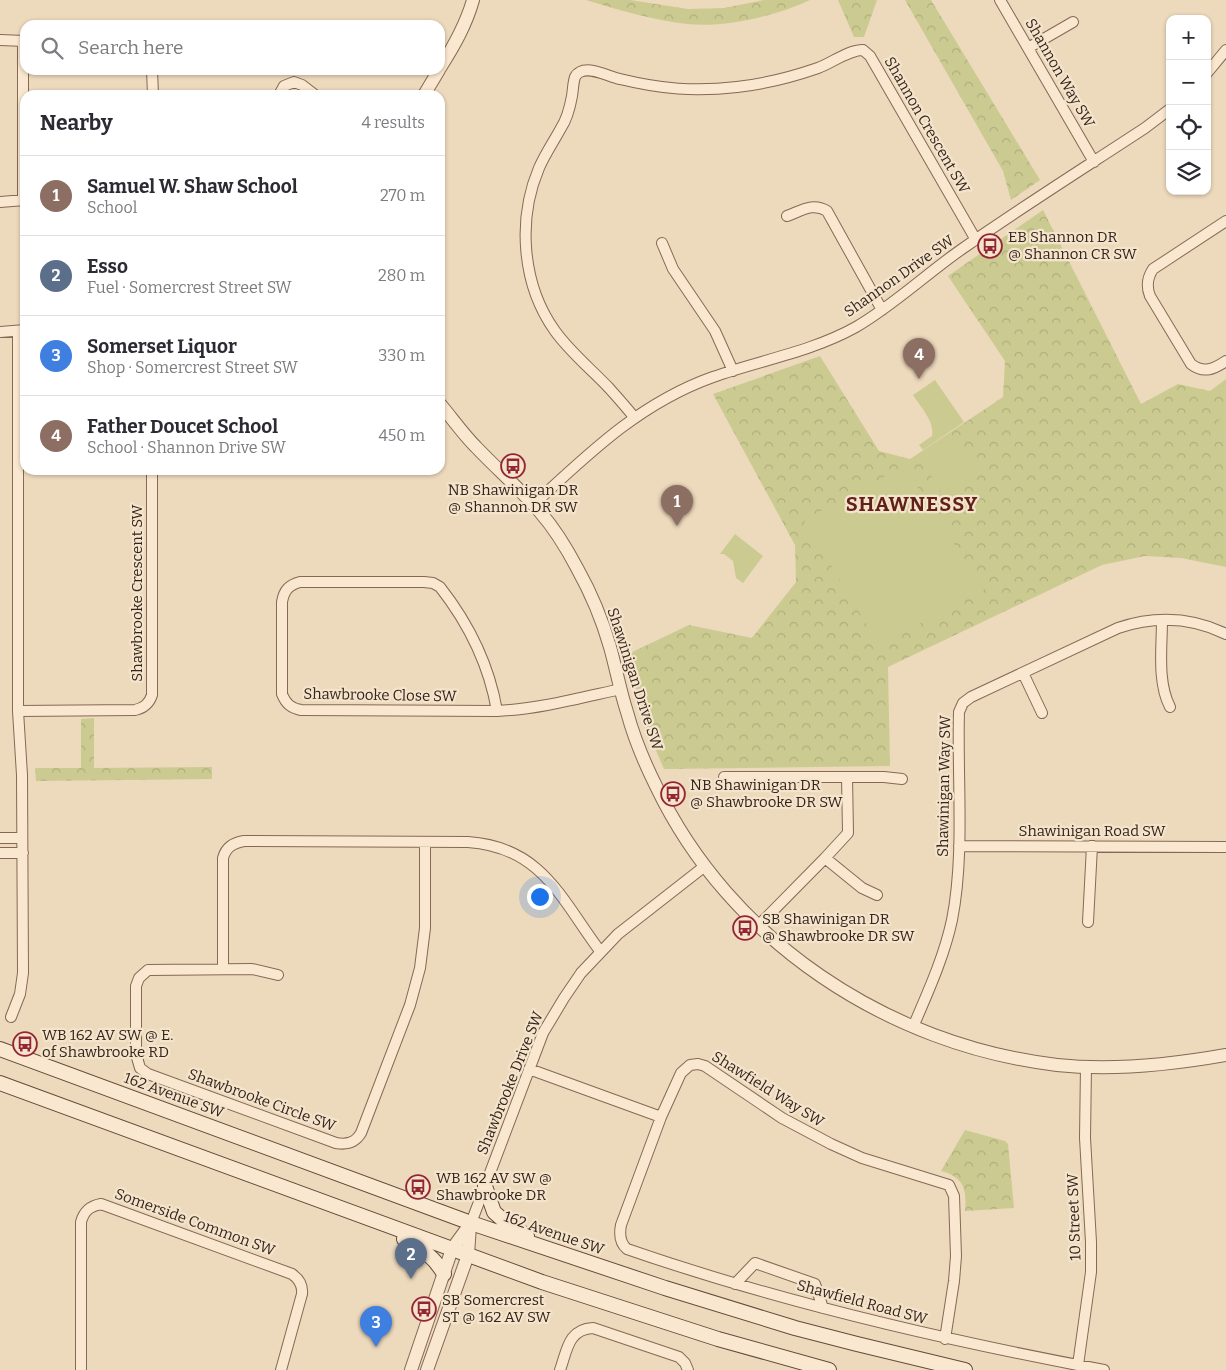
<!DOCTYPE html>
<meta charset="utf-8">
<style>
:root{--surface:#fff;--page:#f7f7f7;--text:#2b2b33;--muted:#7c7c81;--line:#e1e1e2;--accent:#0f766e}
body{margin:0;font-family:Bitter,serif;background:var(--page);color:var(--text)}
.controls{position:absolute;right:15px;top:15px;display:grid;overflow:hidden;border-radius:10px;box-shadow:0 1px 4px #0004}
.controls button{width:45px;height:45px;display:grid;place-items:center;padding:0;border:0;border-bottom:1px solid var(--line);background:var(--surface);color:var(--text);font:25px sans-serif}
.you{position:absolute;left:539px;top:896px;width:18px;height:18px;margin:-12px;border:4px solid #fff;border-radius:50%;background:#1a73e8;box-shadow:0 0 0 8px #1a73e833}
.badge{display:grid;place-items:center;width:32px;height:32px;border-radius:50%;background:var(--accent);color:#fff;font-size:16px;font-weight:700}
.pin{position:absolute;translate:-50% -41px;filter:drop-shadow(0 1px 2px #0008)}
.pin::after{content:'';position:absolute;top:26px;width:18px;height:15px;background:inherit;clip-path:polygon(0 0,100% 0,50% 100%)}
.list{margin:0;padding:0;list-style:none}
h2{display:flex;justify-content:space-between;align-items:center;height:65px;margin:0;padding:0 20px;font-size:21px}
h2 small{font-size:16px;font-weight:400;color:var(--muted)}
.list li{display:grid;grid-template-columns:32px 1fr auto;gap:15px;align-items:center;box-sizing:border-box;height:80px;padding:0 20px;border-top:1px solid var(--line)}
.list b{display:block;font-size:19px;white-space:nowrap}
.list p{margin:0;font-size:16px;white-space:nowrap;color:var(--muted)}
.list em{font-size:16px;font-style:normal;color:var(--muted)}
.icon{flex:none;width:28px;height:28px;fill:none;stroke:currentColor;stroke-width:2;stroke-linecap:round;stroke-linejoin:round}
.map{position:relative;flex:none;width:1226px;height:1370px;overflow:hidden}
.search{position:absolute;background:var(--surface);box-shadow:0 1px 4px #0004;left:20px;top:20px;width:425px;height:55px;display:flex;align-items:center;gap:12px;box-sizing:border-box;padding:0 18px;border-radius:15px;color:var(--muted);font-size:19px}
.panel{position:absolute;background:var(--surface);box-shadow:0 1px 4px #0004;left:20px;top:90px;width:425px;height:385px;border-radius:15px}
.map>svg:first-child{display:block}
.park{fill:url(#park-crowns)}
.pitch{fill:#cbcb91}
.lines{fill:none;stroke-linecap:round;stroke-linejoin:round}
.minor-casing{stroke:#856956;stroke-width:12}
.tertiary-casing{stroke:#856956;stroke-width:14}
.secondary-casing{stroke:#664a39;stroke-width:16}
.minor{stroke:#f9e7cf;stroke-width:10}
.tertiary{stroke:#f9e7cf;stroke-width:12}
.secondary{stroke:#f9e7cf;stroke-width:14}
.labels{text-anchor:middle;dominant-baseline:central;stroke-width:4.5;stroke-linejoin:round;paint-order:stroke}
.street-label{font-size:15px;fill:#34241b;stroke:#f5e4cc}
.poi-label{font-size:15px;fill:#34241b;stroke:#f5e4cc;text-anchor:start}
.district-label{font-size:20px;font-weight:bold;letter-spacing:1px;fill:#61201a;stroke:#f5e4cc}
</style>
<div class="map">
<svg width="1226" height="1370" viewBox="0 0 1226 1370">
<defs>
<pattern id="park-crowns" width="20" height="18" patternUnits="userSpaceOnUse" patternTransform="scale(1.25)"><rect width="20" height="18" fill="#cbcb91"/><path d="M2 6a3 3 0 1 1 6 0M12 15a3 3 0 1 1 6 0" fill="none" stroke="#afae7c"/></pattern>
</defs>
<rect width="100%" height="100%" fill="#edd9bc"/>
<path class="park" d="M586,0H630L688,9L724,8L764,0H810C776,16 725,28 687,24C652,20 619,10 586,0Z
M838,0H877L864,37H854Z
M905,0H931L1040,180L1011,200L1003,171Z
M1043,210L1141,404L1178,384L1210,391L1226,379V567L1181,558L1145,556L1102,565L888,667L890,766L664,769L645,725L628,654L689,625L752,638L796,582L795,545L713,394L820,356L879,451L910,459L1003,397L1005,361L948,276Z
M94,718V768L212,767V779L36,781L35,768H81V719Z
M965,1130L1005,1141L1008,1144L1014,1208L965,1211C967,1190 964,1177 941,1171Z"/>
<path class="pitch" d="M935,380L964,422L923,450L919,445L932,436C935,422 920,406 913,395Z
M1226,404V433L1216,427Z
M951,436L954,437C966,455 979,442 977,473L967,484L944,493L941,492L924,464L926,454Z
M904,466L984,590L879,645L804,520Z
M735,534L763,556L743,583L736,578L733,561L724,554H720Z"/>
<g class="lines">
<g class="minor-casing">
<path id="minor" d="M1000,0L1094,162
M0,40L25,41
M1028,48L1073,22
M152,70L153,95
M1207,73L1226,50
M279,95L284,86L294,82L302,85L315,95
M23,200V41
M0,202L25,200
M787,216C801,211 813,202 827,211L882,310
M1226,221L1153,269C1147,278 1146,286 1150,296L1191,364C1204,374 1214,369 1226,361
M662,243L673,269L715,331L733,371
M0,332L25,330
M634,417C626,407 618,398 609,388C591,369 570,352 555,331C522,285 517,220 539,168C545,154 554,141 561,128C567,119 570,107 572,96C573,90 573,83 575,77C576,75 578,73 580,72C591,66 609,77 620,79C661,89 695,92 737,87C764,84 792,77 818,68C832,63 848,50 863,50L870,56L976,240
M533,505C589,453 640,403 713,377C761,360 811,352 856,327C894,305 926,274 962,249C1022,207 1084,168 1145,128L1170,109
M1162,620C1162,647 1157,682 1170,707
M1023,673L1042,713
M18,711L135,710C144,708 149,704 152,695V470
M497,711C489,664 469,624 440,587L433,583L424,582H300C289,585 284,590 282,602V694C286,704 291,708 301,710L497,711C539,709 580,698 621,689
M724,777H884L902,779
M0,838H22
M959,846L1226,847
M0,853H23
M825,858L848,833L847,777
M1088,922L1092,846
M758,926L825,858L862,888L877,895
M223,968V858C226,847 233,843 244,841L468,842C542,847 561,899 600,951
M278,975L252,969L148,970L139,978L136,986V1054L140,1068L148,1074L336,1143C347,1145 355,1143 361,1133L410,1005L420,968L425,928V842
M11,1017L20,994L23,973L22,775L18,711V331
M913,1027C928,992 944,957 952,920C965,854 957,779 959,712L963,703L971,697L1118,628C1154,616 1191,617 1226,634
M529,1069L661,1117
M471,1223L543,1033L564,998L581,973L618,934L705,866
M735,1284L755,1263L815,1284L823,1308
M945,1339L954,1281L956,1256L954,1196L949,1185L862,1158L831,1144L782,1118L705,1066L698,1064L690,1065L681,1073L661,1117L621,1225C619,1235 620,1243 627,1249C783,1303 943,1340 1104,1370
M1078,1365L1091,1272V1242L1085,1138L1086,1066
M81,1370V1222C84,1211 90,1206 101,1204L292,1274C299,1279 303,1285 302,1294L281,1370
M560,1370C567,1351 568,1329 593,1328L679,1357L685,1363L688,1370"/>
</g>
<g class="tertiary-casing">
<path id="tertiary" d="M440,68C454,46 466,25 473,0
M424,95L439,70
M440,404C452,418 463,434 476,447C497,469 520,489 540,512C554,528 567,549 577,568C591,593 602,619 610,647C616,668 620,691 627,712C634,738 644,762 656,786C730,941 888,1045 1057,1065C1113,1071 1170,1065 1226,1055
M411,1370L452,1249L471,1223
M427,1370L468,1255L470,1225"/>
</g>
<g class="secondary-casing">
<path id="secondary" d="M0,1049L471,1223L665,1288L795,1328L857,1344L965,1370
M0,1083L542,1282L718,1339L829,1370
M485,1186L494,1212L503,1220L527,1236
M404,1239C422,1250 433,1255 444,1274"/>
</g>
<use href="#minor" class="minor"/>
<use href="#tertiary" class="tertiary"/>
<use href="#secondary" class="secondary"/>
</g>
<defs>
<g id="bus-ring" transform="scale(1.25)"><circle r="9.5" fill="#f5e4cc" stroke="#942634" stroke-width="1.5"/><path d="M-5-6H5V4H4V6H2V4H-2V6H-4V4H-5ZM-3.5-4V0h7V-4ZM-3.5 1.2v1.5H-2V1.2ZM2 1.2v1.5H3.5V1.2Z" fill="#942634"/></g>
</defs>
<g fill-rule="evenodd">
<use href="#bus-ring" x="990" y="246"/>
<use href="#bus-ring" x="513" y="466"/>
<use href="#bus-ring" x="673" y="794"/>
<use href="#bus-ring" x="745" y="928"/>
<use href="#bus-ring" x="25" y="1044"/>
<use href="#bus-ring" x="418" y="1187"/>
<use href="#bus-ring" x="424" y="1309"/>
</g>
<g class="labels">
<g class="street-label">
<text transform="translate(1060 73) rotate(60)">Shannon Way SW</text>
<text transform="translate(927 125) rotate(60)">Shannon Crescent SW</text>
<text transform="translate(899 276) rotate(-35)">Shannon Drive SW</text>
<text transform="translate(137 593) rotate(-90)">Shawbrooke Crescent SW</text>
<text transform="translate(635 679) rotate(72)">Shawinigan Drive SW</text>
<text transform="translate(380 695) rotate(1)">Shawbrooke Close SW</text>
<text transform="translate(944 786) rotate(-89)">Shawinigan Way SW</text>
<text x="1092" y="831">Shawinigan Road SW</text>
<text transform="translate(510 1083) rotate(-68)">Shawbrooke Drive SW</text>
<text transform="translate(768 1089) rotate(32)">Shawfield Way SW</text>
<text transform="translate(174 1095) rotate(20)">162 Avenue SW</text>
<text transform="translate(262 1100) rotate(20)">Shawbrooke Circle SW</text>
<text transform="translate(1074 1217) rotate(-92)">10 Street SW</text>
<text transform="translate(195 1222) rotate(20)">Somerside Common SW</text>
<text transform="translate(554 1233) rotate(19)">162 Avenue SW</text>
<text transform="translate(862 1302) rotate(15)">Shawfield Road SW</text>
</g>
<g class="poi-label">
<text x="1008" y="237">EB Shannon DR<tspan x="1008" dy="17">@ Shannon CR SW</tspan></text>
<text x="513" y="490" text-anchor="middle">NB Shawinigan DR<tspan x="513" dy="17">@ Shannon DR SW</tspan></text>
<text x="690" y="785">NB Shawinigan DR<tspan x="690" dy="17">@ Shawbrooke DR SW</tspan></text>
<text x="762" y="919">SB Shawinigan DR<tspan x="762" dy="17">@ Shawbrooke DR SW</tspan></text>
<text x="42" y="1035">WB 162 AV SW @ E.<tspan x="42" dy="17">of Shawbrooke RD</tspan></text>
<text x="436" y="1178">WB 162 AV SW @<tspan x="436" dy="17">Shawbrooke DR</tspan></text>
<text x="442" y="1300">SB Somercrest<tspan x="442" dy="17">ST @ 162 AV SW</tspan></text>
</g>
<g class="district-label">
<text x="912" y="504">SHAWNESSY</text>
</g>
</g>
</svg>
<div class="controls">
<button>+</button>
<button>−</button>
<button><svg class="icon" aria-label="locate" viewBox="0 0 24 24"><circle cx="12" cy="12" r="6"/><path d="M12 2v4M12 18v4M2 12h4M18 12h4"/></svg></button>
<button><svg class="icon" aria-label="layers" viewBox="0 0 24 24"><path d="M12 4l9 5-9 5-9-5zM3 14l9 5 9-5"/></svg></button>
</div>
<div class="you"></div>
<div class="pin badge" style="left:677px;top:526px;background:#8d6e63">1</div>
<div class="pin badge" style="left:411px;top:1279px;background:#5c6f8a">2</div>
<div class="pin badge" style="left:376px;top:1347px;background:#3f7fe0">3</div>
<div class="pin badge" style="left:919px;top:379px;background:#8d6e63">4</div>
<div class="search"><svg class="icon" aria-label="search" viewBox="0 0 24 24"><circle cx="10" cy="10" r="6"/><path d="M15 15l6 6"/></svg>Search here</div>
<section class="panel">
<h2>Nearby<small>4 results</small></h2>
<ul class="list">
<li><span class="badge" style="background:#8d6e63">1</span><div><b>Samuel W. Shaw School</b><p>School</p></div><em>270 m</em></li>
<li><span class="badge" style="background:#5c6f8a">2</span><div><b>Esso</b><p>Fuel · Somercrest Street SW</p></div><em>280 m</em></li>
<li><span class="badge" style="background:#3f7fe0">3</span><div><b>Somerset Liquor</b><p>Shop · Somercrest Street SW</p></div><em>330 m</em></li>
<li><span class="badge" style="background:#8d6e63">4</span><div><b>Father Doucet School</b><p>School · Shannon Drive SW</p></div><em>450 m</em></li>
</ul>
</section>
</div>
